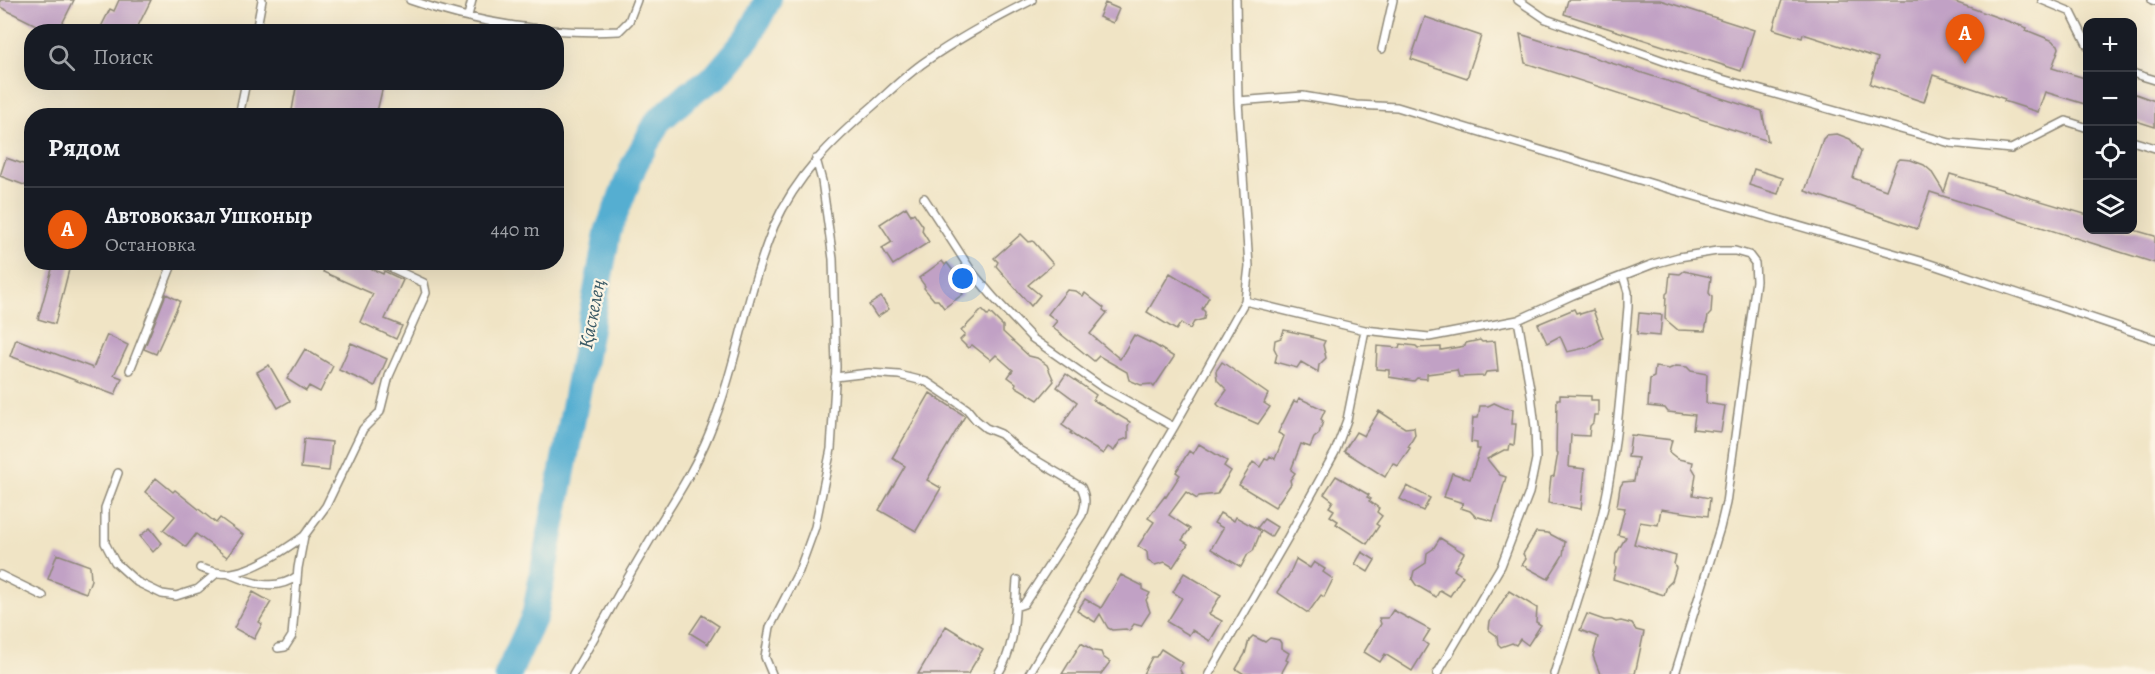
<!DOCTYPE html>
<html lang="ru">
<meta charset="utf-8">
<style>
:root{--surface:#171b24;--page:#20242c;--text:#f1f3f6;--muted:#9ea1a6;--line:#363941;--accent:#ea580c}
body{margin:0;font-family:Alegreya,serif;background:var(--page);color:var(--text)}
.controls{position:absolute;right:18px;top:18px;display:grid;overflow:hidden;border-radius:12px;box-shadow:0 6px 24px #0002}
.controls button{width:54px;height:54px;display:grid;place-items:center;padding:0;border:0;border-bottom:2px solid var(--line);background:var(--surface);color:var(--text);font:30px sans-serif}
.you{position:absolute;left:963px;top:279px;width:21px;height:21px;margin:-15px;border:4px solid #fff;border-radius:50%;background:#1a73e8;box-shadow:0 0 0 9px #1a73e833}
.badge{display:grid;place-items:center;width:39px;height:39px;border-radius:50%;background:var(--accent);color:#fff;font-size:20px;font-weight:700}
.pin{position:absolute;translate:-50% -50px;filter:drop-shadow(0 2px 3px #0008)}
.pin::after{content:'';position:absolute;top:32px;width:21px;height:18px;background:inherit;clip-path:polygon(0 0,100% 0,50% 100%)}
.list{margin:0;padding:0;list-style:none}
h2{display:flex;justify-content:space-between;align-items:center;height:78px;margin:0;padding:0 24px;font-size:26px}
h2 small{font-size:20px;font-weight:400;color:var(--muted)}
.list li{display:grid;grid-template-columns:39px 1fr auto;gap:18px;align-items:center;box-sizing:border-box;height:84px;padding:0 24px;border-top:2px solid var(--line)}
.list b{display:block;font-size:22px;white-space:nowrap}
.list p{margin:0;font-size:20px;white-space:nowrap;color:var(--muted)}
.list em{font-size:20px;font-style:normal;color:var(--muted)}
.icon{flex:none;width:33px;height:33px;fill:none;stroke:currentColor;stroke-width:2;stroke-linecap:round;stroke-linejoin:round}
.map{position:relative;flex:none;width:2155px;height:674px;overflow:hidden}
.search{position:absolute;background:var(--surface);box-shadow:0 6px 24px #0002;left:24px;top:24px;width:540px;height:66px;display:flex;align-items:center;gap:15px;box-sizing:border-box;padding:0 21px;border-radius:24px;color:var(--muted);font-size:22px}
.panel{position:absolute;background:var(--surface);box-shadow:0 6px 24px #0002;left:24px;top:108px;width:540px;height:162px;border-radius:24px}
.map>svg:first-child{display:block}
.lines{fill:none;stroke-linecap:round;stroke-linejoin:round}
.river{stroke:#54aed1;stroke-width:27}
.building{fill:#c1a1c5}
.lane-casing{stroke:#8e8878;stroke-width:10}
.lane{stroke:#fff;stroke-width:7}
.labels{text-anchor:middle;dominant-baseline:central;stroke-width:4.5;stroke-linejoin:round;paint-order:stroke}
.water-label{font-size:20px;font-style:italic;fill:#395965;stroke:#fcf5e5}
</style>
<div class="map">
<svg width="2155" height="674" viewBox="0 0 2155 674">
<rect width="100%" height="100%" fill="#fcf5e5"/>
<filter id="ink" filterUnits="userSpaceOnUse"><feTurbulence type="fractalNoise" baseFrequency=".0167" numOctaves="2"/><feDisplacementMap in="SourceGraphic" scale="12" xChannelSelector="R" yChannelSelector="G"/><feConvolveMatrix kernelMatrix="1 2 1 2 8 2 1 2 1" color-interpolation-filters="sRGB"/></filter>
<filter id="wash" filterUnits="userSpaceOnUse"><feTurbulence type="fractalNoise" baseFrequency=".008" numOctaves="4" result="noise"/><feDisplacementMap in="SourceGraphic" scale="24" xChannelSelector="R" yChannelSelector="G"/><feGaussianBlur stdDeviation="1.35" result="paint"/><feColorMatrix in="noise" values="0 0 0 0 0 0 0 0 0 0 0 0 0 0 0 0 0 1.4 0 .05"/><feComposite in="paint" operator="in"/></filter>
<g filter="url(#wash)">
<rect width="100%" height="100%" fill="#f0e4c5"/>
<g class="lines">
<path class="river" d="M508,674L535,615L608,231L634,165L658,121L689,94L715,77L748,38L768,0"/>
</g>
<g id="blocks">
<path class="building" d="M0,0H74L58,32H50L0,7Z
M119,0H151L135,32H110L101,27L110,9L114,11Z
M1568,0H1660L1754,30L1741,71L1564,14Z
M1782,0H1949L2027,28L2026,30L2051,40L2058,45L2059,48L2052,68L2088,79V105L2045,92L2038,112L2004,101L2005,99L1933,75L1924,102L1870,84L1878,58L1803,34L1802,38L1773,29Z
M1105,3L1119,9L1113,23L1099,17Z
M1425,17L1481,36L1467,78L1411,59Z
M1520,34L1762,111L1768,141L1525,63Z
M297,82L320,85L321,82H384L376,116H291Z
M2133,93L2155,101V127L2133,120Z
M1837,134L1850,139L1861,151L1853,178L1886,190L1896,163L1900,159L1911,160L1924,165L1931,171L1944,192L1950,174L2088,215V230H2134L2155,236V263L1930,192L1917,229L1805,191L1823,139L1827,135Z
M6,158L32,167V188L0,176Z
M1754,169L1783,178L1778,194L1749,185Z
M906,207L911,215L914,213L923,226L922,231L929,242L893,265L882,248L892,242L880,224Z
M1021,234L1029,242L1033,241L1053,264L1028,285L1040,295L1031,306L996,266L998,262L994,258Z
M942,261L945,265L947,263L964,285L959,289L963,294L944,308L938,300H934L924,288L925,286L919,278Z
M54,262H71L55,324L38,319Z
M328,262H357L383,274L384,271L403,280L385,319L402,326L396,339L360,322L373,294L323,272Z
M1684,271L1711,277L1709,293L1712,297L1711,313L1708,316L1705,331L1678,330L1665,319L1666,294L1668,292L1670,273L1680,274Z
M1170,273L1209,297L1202,309L1205,312L1204,319L1194,322L1190,329L1181,323L1176,330L1147,312Z
M1067,290L1076,291L1083,296L1085,293L1104,308L1103,310L1107,313L1090,334L1120,359L1134,335L1155,345L1174,357L1154,387L1151,384L1141,385L1129,380L1127,372L1099,356L1094,361L1052,327L1057,321L1048,314Z
M166,294L180,301L156,354L144,349Z
M881,297L889,309L877,317L869,305Z
M1574,309L1576,313L1579,312L1580,314L1593,310L1603,338L1589,347L1567,352L1560,336L1547,343L1538,324Z
M982,310L988,316L990,313L1003,326V332L1029,356L1037,358L1047,365L1054,381L1038,400L1015,386L1016,383L1008,377L1013,370L996,355L991,360L972,345L968,348L960,340L965,335L961,331Z
M1639,313L1662,315L1660,336L1637,334Z
M1284,330L1312,336L1311,337L1325,341L1323,345L1326,358L1319,365L1318,372L1301,362L1297,368L1275,362L1277,354L1274,348L1275,340L1281,338Z
M107,335L128,345L114,375L122,378L115,395L10,356L16,339L93,368Z
M1480,340L1482,342L1495,341L1498,371L1486,372L1484,376L1459,377L1457,370L1427,374V379L1417,378L1414,381L1389,377V370L1376,369L1377,346L1399,348L1400,344L1416,346L1418,348L1441,347V350L1465,346L1466,343Z
M351,343L387,359L375,386L339,370Z
M305,349L333,366L320,392L309,386L306,391L287,379Z
M1222,362L1268,394L1264,403L1270,407L1258,424L1220,407L1217,404L1227,390L1217,380L1216,371Z
M269,365L290,401L278,408L257,372Z
M1676,366L1687,367L1691,371L1707,374L1706,403L1725,406L1721,432L1693,429L1695,415L1668,412L1665,408L1648,406L1650,379L1654,377L1655,367L1669,369Z
M1066,374L1096,395L1093,400L1130,422L1128,426V438L1120,441L1114,451L1108,447L1103,454L1070,433L1072,432L1062,425L1077,402L1057,387Z
M930,393L965,416L927,480L941,488L916,531L879,510L905,466L892,458Z
M1560,395L1591,396V400H1598V415H1594L1593,423L1590,426L1589,436L1571,435L1569,467L1585,469L1581,509L1548,503L1551,477L1554,476L1558,453L1556,452L1557,399H1560Z
M1299,398L1325,410L1321,419L1323,421L1319,434L1314,438L1310,447L1301,444L1291,470L1295,473L1290,480L1291,484L1275,507L1239,485L1253,462L1260,467L1265,459L1268,460L1270,456L1275,459L1284,436L1278,433L1294,401L1297,402Z
M1494,403L1505,408L1513,409L1512,424H1516L1514,445L1510,444L1509,450H1504L1487,459L1500,475L1506,477L1493,521L1475,516L1470,511L1461,508L1463,503L1444,497L1452,473L1470,479L1480,449H1477V443L1471,442L1473,418H1478L1480,406H1488Z
M1379,411L1405,428L1414,427L1415,435L1408,447L1410,448L1398,466L1393,463L1385,477L1344,451L1356,432L1364,436Z
M1631,435L1672,440L1669,452L1678,459L1693,462L1692,467L1696,474L1693,495L1710,498L1708,516L1661,509L1658,525L1640,522L1634,544L1676,556L1674,564L1676,568L1672,581L1667,586L1664,595L1613,579L1616,568L1615,566L1616,554L1626,537L1618,535L1625,508L1617,507L1620,487L1623,482L1634,481L1638,458L1628,457Z
M304,439L332,442L329,471L301,468Z
M1199,444L1227,461L1224,466L1231,471L1217,494L1199,496L1197,499L1186,492L1169,515L1190,529L1182,540L1188,544L1173,567L1165,562L1155,565L1148,561L1147,552L1138,546L1154,522L1148,518L1165,496L1166,497L1180,475L1176,472L1189,451L1193,454Z
M1336,476L1369,495L1367,497L1371,499L1369,501L1379,508L1377,512L1382,516L1376,524L1379,526L1367,544L1336,524L1338,521L1330,516L1334,510L1329,507L1333,501L1324,494Z
M156,478L173,492L175,490L216,523L220,518L243,535L227,557L196,534L186,547L163,530L175,516L145,492Z
M1407,486L1430,498L1423,511L1400,499Z
M1220,513L1234,521L1236,517L1261,531L1253,551L1248,554L1241,567L1211,549L1223,528L1214,523Z
M1264,519L1277,527L1271,537L1257,528Z
M150,528L162,543L153,552L140,536Z
M1536,532L1548,533L1565,542L1563,555L1548,579L1522,565L1526,559L1523,554Z
M1440,538L1464,553L1454,570L1463,576L1450,596L1440,590L1436,597L1416,585L1412,579L1414,571L1426,563L1427,553L1433,549Z
M1362,552L1375,560L1368,572L1355,564Z
M57,554L90,566L91,580L86,593L48,579Z
M1296,559L1310,568L1314,562L1325,569L1323,572L1333,579L1324,597L1321,595L1308,613L1277,592L1289,575Z
M1184,573L1221,595L1209,614L1222,621L1210,641L1192,630L1189,635L1167,622L1182,598L1173,592Z
M1121,575L1143,586V590L1150,593L1146,600L1150,612L1141,626L1134,624L1129,631L1126,629L1112,630L1108,628L1100,614L1095,622L1077,611L1085,599L1101,608Z
M1509,591L1537,608L1536,622L1541,625L1528,645L1520,639L1516,645L1512,643L1501,647L1498,644L1497,636L1489,630L1490,621Z
M253,592L271,602L259,622L262,624L254,639L234,628Z
M1393,610L1430,630L1423,641L1428,645L1412,671L1385,654L1380,662L1364,652L1381,624L1379,618H1388Z
M1587,614L1604,620H1612L1616,622L1621,621L1632,624L1636,630L1644,632L1635,674H1600L1593,656L1598,637L1580,630Z
M702,615L719,626L708,644L690,633Z
M946,626L983,649L968,674H918Z
M1253,636L1265,642L1270,638L1279,640L1281,643V648L1289,653L1286,660L1288,661L1281,674H1244L1236,669L1245,654L1249,640Z
M1081,643L1094,651L1101,652L1103,657L1110,662L1101,674H1062Z
M1161,649L1183,663L1179,668L1182,674H1143L1152,657H1156Z"/>
</g>
</g>
<g filter="url(#ink)">
<use href="#blocks" fill-opacity="0" stroke="#8e8878" stroke-width="1.5"/>
<g class="lines">
<g class="lane-casing">
<path id="lane" d="M410,0C474,23 552,35 619,31L629,21L637,0
M1518,0L1546,19L1686,69L1950,143L2011,149L2066,121L2088,128
M2042,0L2071,12L2088,46
M2152,0L2155,1
M468,16L472,0
M256,32L262,0
M1382,49L1393,0
M2132,73L2155,80
M1238,101L1303,96L1356,105L1397,107L1663,187L1924,262L2155,339
M239,116L246,82
M2132,141L2155,148
M924,198L972,272L994,298L1032,338L1102,387L1174,427
M1245,301L1365,330L1429,337L1518,320L1573,295L1653,264L1679,257L1717,251H1735L1749,255L1755,263L1756,281L1726,503L1720,528L1675,674
M130,370L173,262
M835,377L869,373L899,375L927,382L967,409L976,420L986,428L1001,434L1019,450L1081,487C1086,497 1086,504 1082,515L1024,604L1015,607
M118,473L105,508V543L115,562L137,582L162,594L176,596L198,589L217,573
M200,568C210,571 221,575 232,573C257,569 284,550 304,536
M229,574C250,583 276,592 297,576
M0,575L43,596
M278,648L285,647L292,636L298,568L304,536L326,506L363,429L380,412L389,376L426,293L424,283L379,262
M573,674C597,634 619,592 643,552C665,513 692,476 709,434C737,367 746,293 774,226C796,176 833,140 874,105C891,90 907,74 926,61C959,38 996,18 1032,0
M772,674L765,657L770,627L799,571L815,527L831,449L836,367L833,259L822,181L816,159
M998,674C1017,644 1014,615 1017,580
M1029,674L1174,427L1245,301L1249,266L1238,101L1236,0
M1209,674L1287,539L1335,452L1347,420L1365,330
M1437,674L1501,566L1529,493L1536,459L1535,427L1531,394L1518,320
M1554,674C1571,619 1591,564 1604,507C1618,442 1622,374 1628,307V292L1623,276"/>
</g>
<use href="#lane" class="lane"/>
</g>
</g>
<g class="labels">
<g class="water-label">
<text transform="translate(592 314) rotate(-79)">Қаскелең</text>
</g>
</g>
</svg>
<div class="controls">
<button>+</button>
<button>−</button>
<button><svg class="icon" aria-label="locate" viewBox="0 0 24 24"><circle cx="12" cy="12" r="6"/><path d="M12 2v4M12 18v4M2 12h4M18 12h4"/></svg></button>
<button><svg class="icon" aria-label="layers" viewBox="0 0 24 24"><path d="M12 4l9 5-9 5-9-5zM3 14l9 5 9-5"/></svg></button>
</div>
<div class="you"></div>
<div class="pin badge" style="left:1965px;top:64px">A</div>
<div class="search"><svg class="icon" aria-label="search" viewBox="0 0 24 24"><circle cx="10" cy="10" r="6"/><path d="M15 15l6 6"/></svg>Поиск</div>
<section class="panel">
<h2>Рядом<small></small></h2>
<ul class="list">
<li><span class="badge">A</span><div><b>Автовокзал Ушконыр</b><p>Остановка</p></div><em>440 m</em></li>
</ul>
</section>
</div>
